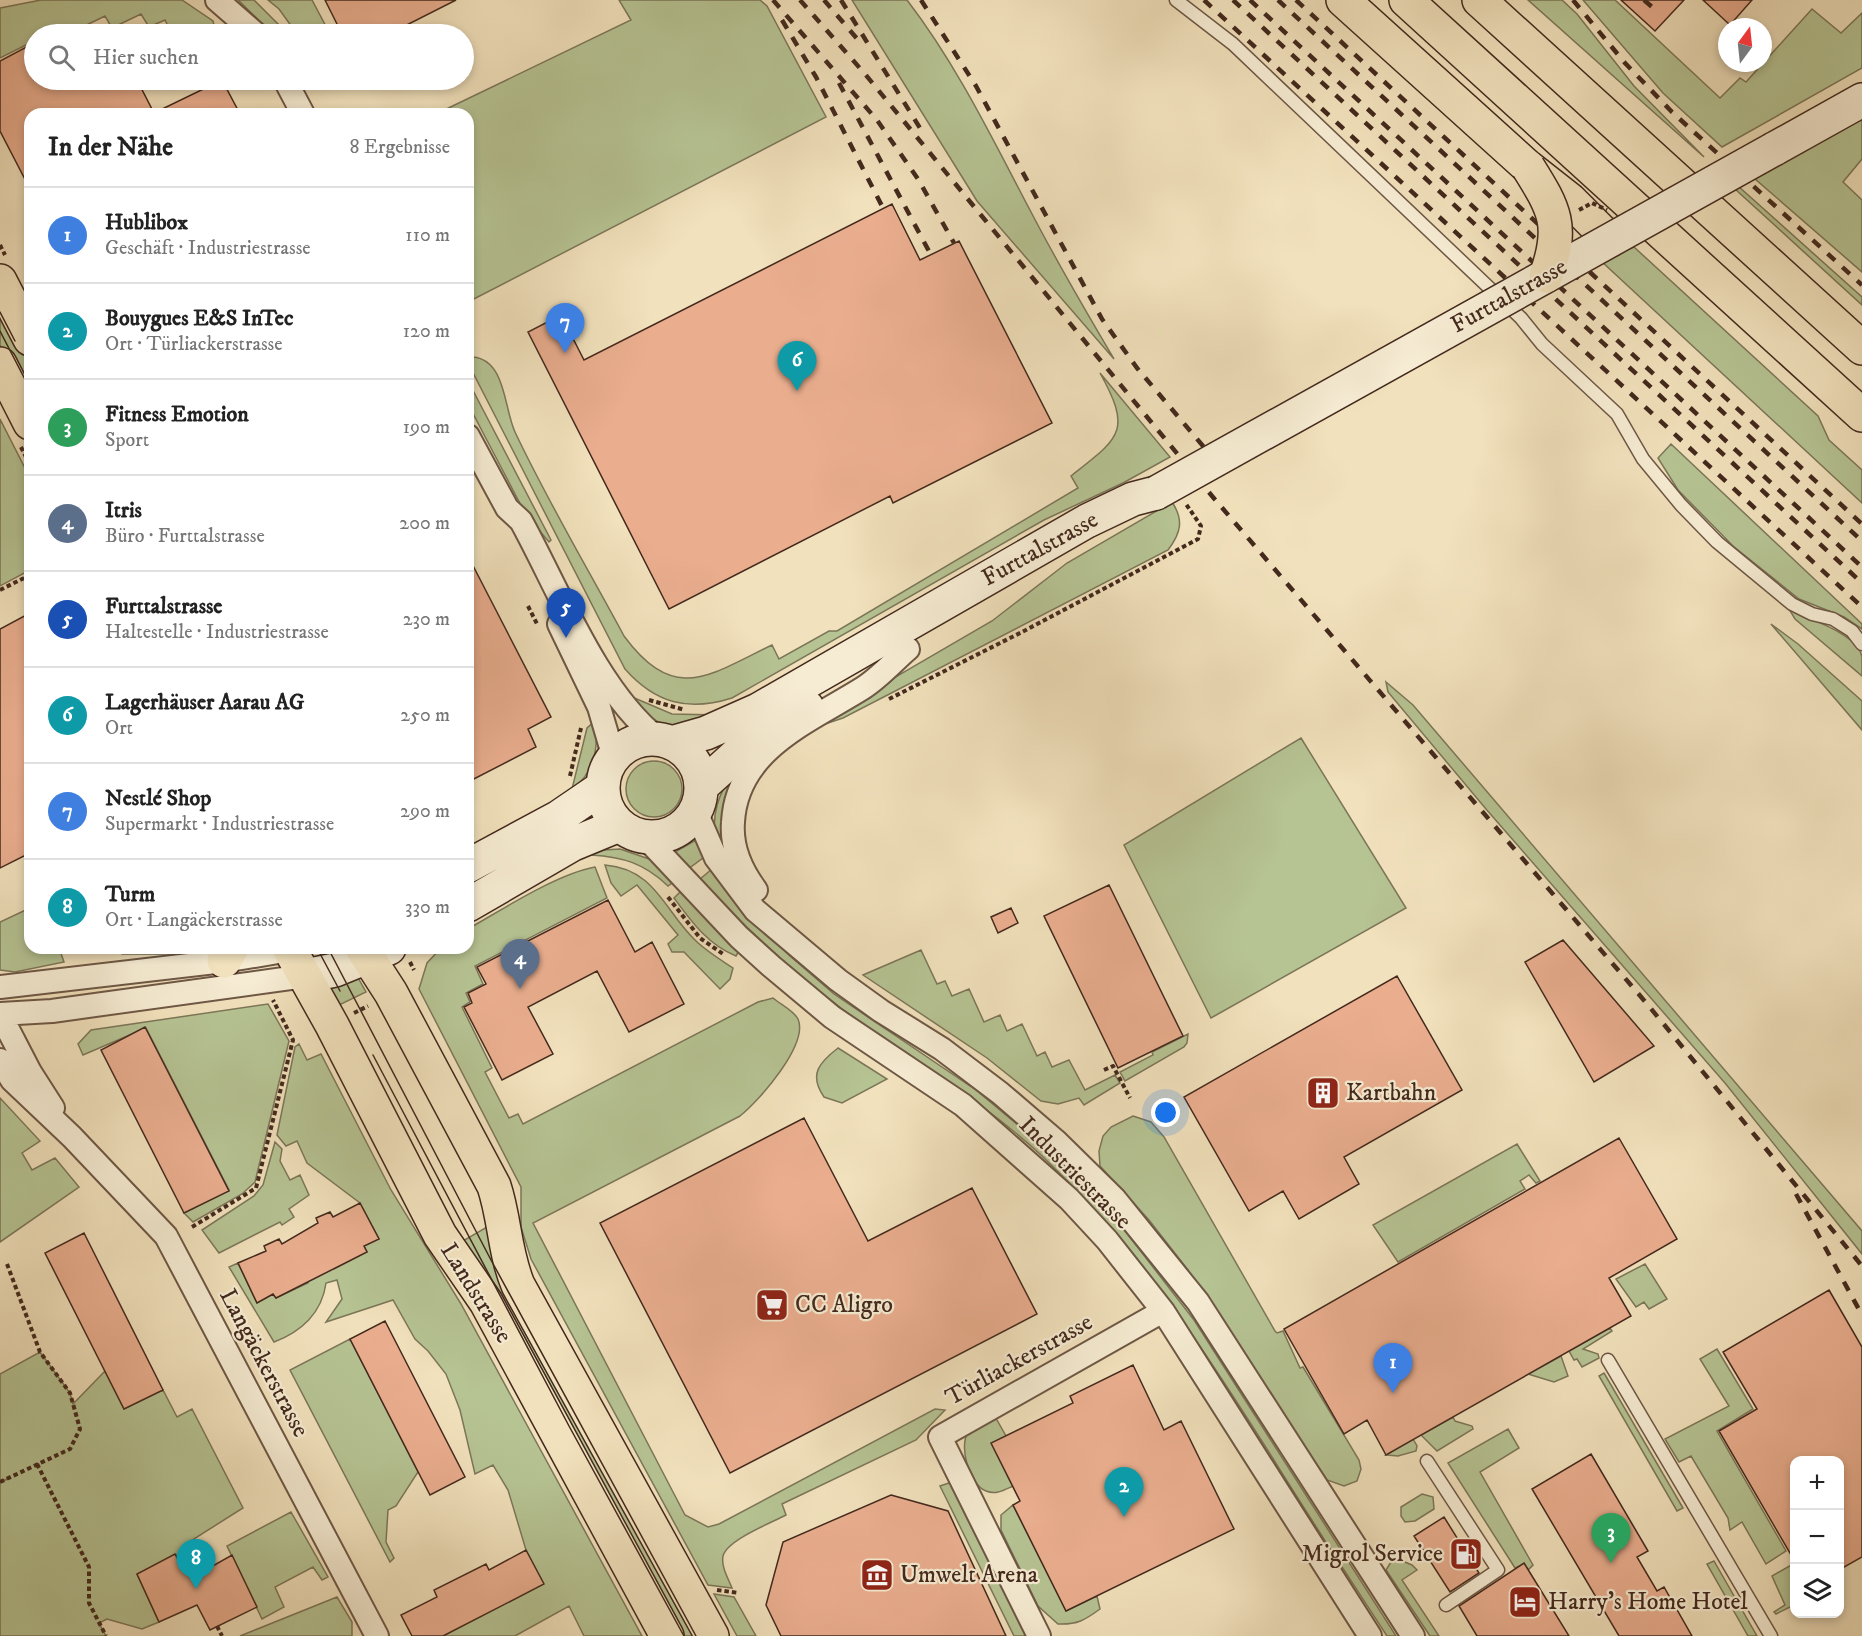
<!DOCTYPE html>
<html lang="de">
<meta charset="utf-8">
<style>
:root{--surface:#fff;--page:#f2f2f2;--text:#222;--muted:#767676;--line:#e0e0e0;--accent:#8f2418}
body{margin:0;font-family:"IM FELL DW Pica",serif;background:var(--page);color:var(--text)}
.controls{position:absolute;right:18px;bottom:18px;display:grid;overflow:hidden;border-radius:12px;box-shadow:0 3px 9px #0003}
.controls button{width:54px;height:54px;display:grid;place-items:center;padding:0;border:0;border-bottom:2px solid var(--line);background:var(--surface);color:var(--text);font:30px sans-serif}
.compass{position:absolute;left:1718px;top:18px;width:54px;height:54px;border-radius:50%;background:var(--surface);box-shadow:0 3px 9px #0003;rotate:15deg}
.you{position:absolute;left:1166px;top:1113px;width:21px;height:21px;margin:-15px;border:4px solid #fff;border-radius:50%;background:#1a73e8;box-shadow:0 0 0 9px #1a73e833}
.badge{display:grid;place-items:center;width:39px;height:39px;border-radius:50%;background:var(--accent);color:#fff;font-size:20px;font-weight:700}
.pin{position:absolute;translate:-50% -50px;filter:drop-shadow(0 2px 3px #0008)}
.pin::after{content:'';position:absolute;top:32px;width:21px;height:18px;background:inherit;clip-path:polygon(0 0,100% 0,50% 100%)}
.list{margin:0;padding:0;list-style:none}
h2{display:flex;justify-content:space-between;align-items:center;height:78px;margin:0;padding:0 24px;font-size:26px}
h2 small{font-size:20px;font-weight:400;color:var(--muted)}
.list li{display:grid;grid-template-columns:39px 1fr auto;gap:18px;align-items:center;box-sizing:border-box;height:96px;padding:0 24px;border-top:2px solid var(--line)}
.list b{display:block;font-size:22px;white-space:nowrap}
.list p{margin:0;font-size:20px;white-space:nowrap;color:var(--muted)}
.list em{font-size:20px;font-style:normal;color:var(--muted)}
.icon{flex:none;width:33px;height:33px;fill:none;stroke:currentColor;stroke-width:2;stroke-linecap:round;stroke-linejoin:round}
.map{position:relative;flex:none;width:1862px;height:1636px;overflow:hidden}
.search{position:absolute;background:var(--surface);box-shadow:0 3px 9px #0003;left:24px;top:24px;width:450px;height:66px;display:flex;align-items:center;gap:15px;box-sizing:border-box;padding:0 21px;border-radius:33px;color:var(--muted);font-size:22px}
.panel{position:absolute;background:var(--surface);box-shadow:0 3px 9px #0003;left:24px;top:108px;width:450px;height:846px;border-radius:18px}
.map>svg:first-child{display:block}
.green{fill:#b6c393;stroke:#7c7658;stroke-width:1.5}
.building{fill:#eaae8f;stroke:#43291d;stroke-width:1.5}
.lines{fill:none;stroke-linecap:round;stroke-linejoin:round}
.lane-casing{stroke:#6e5745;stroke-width:15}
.street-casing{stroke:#6e5745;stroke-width:26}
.secondary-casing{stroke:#43291d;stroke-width:36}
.primary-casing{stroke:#43291d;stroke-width:36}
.highway-casing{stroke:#43291d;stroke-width:36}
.path{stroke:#43291d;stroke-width:4;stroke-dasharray:4.5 3;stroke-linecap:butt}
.lane{stroke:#f6ecd3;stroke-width:12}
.street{stroke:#f6ecd3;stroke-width:22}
.secondary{stroke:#f6ecd3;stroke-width:33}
.primary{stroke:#f1e1bc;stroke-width:33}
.highway{stroke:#f1e1bc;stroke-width:33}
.tram{stroke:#43291d;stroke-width:1.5}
.rail{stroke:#43291d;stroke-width:4.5;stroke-dasharray:10 10;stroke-linecap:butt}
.secondary-bridge-casing{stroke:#43291d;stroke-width:36;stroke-linecap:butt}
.highway-bridge-casing{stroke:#43291d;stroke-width:36;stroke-linecap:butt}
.path-bridge{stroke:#43291d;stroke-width:4;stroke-dasharray:4.5 3;stroke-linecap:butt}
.secondary-bridge{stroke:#f6ecd3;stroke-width:33}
.highway-bridge{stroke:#f1e1bc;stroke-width:33}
.labels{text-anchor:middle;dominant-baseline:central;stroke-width:4.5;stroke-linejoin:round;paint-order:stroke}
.street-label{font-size:24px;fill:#43291d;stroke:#f6ecd3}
.poi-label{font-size:24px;fill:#43291d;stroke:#f6ecd3;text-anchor:start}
</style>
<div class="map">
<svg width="1862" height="1636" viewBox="0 0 1862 1636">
<rect width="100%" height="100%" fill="#f1e1bc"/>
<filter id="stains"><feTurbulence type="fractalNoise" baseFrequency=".00333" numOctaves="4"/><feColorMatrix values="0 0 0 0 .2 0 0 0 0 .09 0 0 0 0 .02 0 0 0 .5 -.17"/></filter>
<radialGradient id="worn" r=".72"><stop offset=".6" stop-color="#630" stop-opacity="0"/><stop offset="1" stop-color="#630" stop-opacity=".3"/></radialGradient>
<path class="green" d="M41,0H182L213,21L216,34H172L165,20L149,27L141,14L112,28L105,16L70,33L65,25L47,34H34V41L0,58V8Z
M238,0H254L288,34H273Z
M268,0H312L330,34H297L279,9Z
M619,0H760L767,6L826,117L468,302V114H436L631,20Z
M852,0H907C957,65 993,140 1031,212C1057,262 1085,310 1114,359L977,201Z
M1528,0H1562L1577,14L1634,86L1704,157Z
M1583,0H1615L1720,98L1740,78L1746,82L1812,9L1841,33L1862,13V68L1722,147L1663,93Z
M1862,115V159L1843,182L1862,200V272L1754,178Z
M1738,186L1862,297V305L1735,189Z
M1634,247L1818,416L1829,440L1862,470V503L1600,260Z
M0,296L30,355V403L0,345Z
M473,357C506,360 504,409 515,432C548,502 588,569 624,636C675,705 709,675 772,645L779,659L829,631H837L1078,488L1071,476C1119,438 1133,432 1100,373L1170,457L1123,483L1044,520L732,698C688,712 655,703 625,669L468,363V359Z
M468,381L551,540L549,542L526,515L468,404Z
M0,419L30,478V570L0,586Z
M1671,444L1862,624V629L1844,617L1799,599L1733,546L1678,490L1658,458Z
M1172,502C1184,520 1181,533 1168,550L843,718L819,726L818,722L992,621L1067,563Z
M1789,609C1809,620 1858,633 1862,657C1862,663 1862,670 1862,676L1795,619Z
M1771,624L1798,644L1862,701V730Z
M1386,682L1413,705L1862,1231V1254L1725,1083L1486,809L1388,692Z
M632,697L672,714L719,715C676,727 662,737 632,697Z
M595,721C599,748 595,773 572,789L587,728Z
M1301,738L1406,908L1211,1018L1124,845Z
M626 789a28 28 0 1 1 56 0a28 28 0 1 1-56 0Z
M736,766L725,843L718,847C708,816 720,792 736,766Z
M696,840L707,855L688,869L673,853Z
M620,849L655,861L675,881L668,886C644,863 623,857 591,855L604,850Z
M605,865C655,869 664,910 695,940C706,951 721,960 733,968L730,979L720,989L684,952H672L668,944L678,935L637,885L621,896L611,883Z
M595,867L607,898L475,966L483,984L466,993L470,1002L462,1007L492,1068L485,1072L509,1118L518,1114L523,1124L758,1002L773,998C780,1004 794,1011 798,1019C809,1044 759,1101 740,1116L533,1223L685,1515L708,1527L719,1524L935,1409L945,1410L916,1440L782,1504L786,1515C771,1523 727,1540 723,1556C721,1567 728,1578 732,1588L708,1585L531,1259L521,1227V1187L419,989L427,963L441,948H468V929C503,909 557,874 595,867Z
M713,868L756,922L790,956L834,994L976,1090L1036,1140L1108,1209L1194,1320L1396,1636H1387C1348,1576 1309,1517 1272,1457C1201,1345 1139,1248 1042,1156C981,1099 908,1059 841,1008C790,970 743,925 699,880Z
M683,889L739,951L736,956C708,945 691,921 674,898Z
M30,908V948H59L64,962L15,972L0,970V922Z
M120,948H207L179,954H122Z
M921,950L937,984L945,981L952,996L969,989L984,1022L1000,1015L1007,1031L1022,1024L1037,1056L1045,1052L1052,1067L1069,1060L1085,1090L1115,1075L1120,1083L1084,1105L1079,1098L1058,1104L1041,1101L987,1058L863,975Z
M357,976L366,992L331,1009L326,988Z
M268,1004L289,1041L255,1182L242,1194L193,1222L184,1213L229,1190L146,1028L83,1055L78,1044L91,1030Z
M1188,1034L1187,1043L1184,1047L1125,1081L1120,1072L1153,1055L1152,1052Z
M299,1044L307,1060L321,1054L391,1190L461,1304L642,1636H584L569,1606L515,1636H443L543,1584L526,1550L508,1490L493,1465L475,1474L460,1410L446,1374L428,1351L415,1339L393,1300L326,1322L342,1299L337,1280L326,1283C322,1313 301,1332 274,1342L229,1267L238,1263L257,1303L273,1294L276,1298L308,1283L305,1277L331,1264L334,1269L367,1252L364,1246L379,1239L360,1203L307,1163L297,1141L286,1146L277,1135L295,1047Z
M838,1048L887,1079L842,1103L824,1097C808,1074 820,1062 838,1048Z
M0,1098L40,1141L22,1153L32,1170L55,1158L79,1187L0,1242Z
M1133,1116L1151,1122L1164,1137L1275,1331L1277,1333L1283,1331L1300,1368L1303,1367L1359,1460L1361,1469L1357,1481L1344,1486L1327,1480L1188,1270L1149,1220L1100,1166L1099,1151L1103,1136L1111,1127Z
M275,1142L282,1149L280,1161L290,1180L300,1175L309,1195L289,1209L294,1217L282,1225L280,1222L219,1253L202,1230L254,1196L263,1185Z
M1517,1144L1540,1181L1536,1183L1529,1175L1520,1181L1525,1189L1398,1262L1373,1225Z
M492,1224L703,1636H677L456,1245Z
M1645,1264L1667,1299L1649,1309L1644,1302L1636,1307L1616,1279Z
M1610,1328L1612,1331L1583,1349L1598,1354L1599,1358L1582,1367L1577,1359L1574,1360L1569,1351Z
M350,1339L418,1472L396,1506L388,1510L386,1542L394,1558L390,1562L290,1370Z
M1717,1349L1753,1409L1717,1431L1786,1551L1766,1564L1742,1522L1730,1530L1728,1518L1691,1456L1679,1462L1665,1439L1729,1406L1700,1359Z
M40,1352L70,1393L73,1404L105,1371L124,1409L163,1390L177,1417L192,1409L243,1508L189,1542L191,1548L137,1574L159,1622L142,1629L107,1619L99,1623L106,1636H0V1483L9,1478L0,1482V1374Z
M1561,1356L1568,1376L1554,1382L1528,1374Z
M1604,1373L1683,1508L1677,1511L1599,1376Z
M993,1413L1006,1436L1013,1486C1004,1490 996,1495 986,1491C969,1485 957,1443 970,1429C975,1423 986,1418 993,1413Z
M1453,1417L1455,1421L1472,1426L1473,1429L1437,1451L1421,1435Z
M1508,1429L1519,1448L1480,1472L1533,1565L1528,1570L1524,1564L1515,1568L1448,1463Z
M1413,1439L1417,1446L1416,1451L1398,1456L1386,1455Z
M952,1482L1029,1636H1014L940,1486Z
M1422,1494L1433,1497L1434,1509L1415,1521L1405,1522L1401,1516V1507Z
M1013,1505L1066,1611L1097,1596L1100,1609C1085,1620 1077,1625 1058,1624L1038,1606L1001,1530V1515Z
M291,1512L328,1577L322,1580L313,1567L275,1587L284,1607L262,1619L227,1546Z
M1400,1560L1412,1565L1417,1570L1402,1580L1439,1636H1430L1386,1570L1391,1562Z
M1714,1561L1757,1636H1748L1707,1564Z
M1793,1564L1794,1605L1776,1614L1774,1612L1785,1605L1772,1576Z
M714,1594L734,1597L756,1636H737Z
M337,1597L352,1622V1636H240Z"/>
<path class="building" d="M325,0H456L389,34H342Z
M1621,0H1684L1655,31Z
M1703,0H1752L1730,25Z
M34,43V80H137L154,113L222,80L240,114H30V189L0,131V61Z
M892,204L920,260L959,241L1052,423L893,503L890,496L669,609L528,332L561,315L584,360Z
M468,556L551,717L528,729L536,747L468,782Z
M30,613V853L0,868V629Z
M1109,885L1183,1036L1118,1068L1044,916Z
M608,900L635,952L652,942L684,1004L629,1032L597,971L528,1007L553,1054L502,1080L464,1007L472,1003L468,993L486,984L477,967Z
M1011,908L1018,923L998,933L991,917Z
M1563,940L1654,1046L1594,1082L1525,962Z
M1397,976L1462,1090L1344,1157L1359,1184L1299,1219L1283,1191L1249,1211L1184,1097Z
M145,1027L229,1191L184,1213L101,1050Z
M804,1118L868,1241L972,1188L1037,1314L730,1473L600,1223Z
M1619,1138L1677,1239L1609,1278L1631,1316L1386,1455L1367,1420L1344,1434L1284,1329Z
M360,1203L379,1239L364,1246L367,1252L276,1298L273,1294L257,1303L238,1263L266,1251L264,1246L279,1239L282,1244L318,1223L316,1218L330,1212L333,1217Z
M84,1233L163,1390L124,1409L45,1253Z
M1829,1290L1862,1347V1557L1839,1570V1461H1794V1560L1719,1431L1757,1409L1723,1352Z
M385,1321L465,1477L430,1495L350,1339Z
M1133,1365L1164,1430L1181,1421L1234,1529L1066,1611L1013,1505L1020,1501L991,1443L1073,1403L1070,1396Z
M1591,1454L1648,1551L1637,1557L1657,1591L1664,1587L1692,1636H1619L1532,1489Z
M891,1495L948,1511L1006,1636H781L766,1605L783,1542Z
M1444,1517L1479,1573L1450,1592L1414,1536Z
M526,1550L544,1584L443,1636H412L401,1615L437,1597L434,1590L486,1564L489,1570Z
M175,1554L185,1573L208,1562L211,1567L232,1555L257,1607L210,1630L197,1605L159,1622L137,1574Z
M1524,1563L1569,1636H1477L1459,1606Z"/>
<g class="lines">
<g class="lane-casing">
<path id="lane" d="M1176,0L1233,44L1521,318L1542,344L1617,414L1643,459L1681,505L1717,542L1792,604L1812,614L1833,619L1852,631L1862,644
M1608,1360L1771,1636
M1427,1461L1498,1570L1446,1605"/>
</g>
<g class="street-casing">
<path id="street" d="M217,0L256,34
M285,80L303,114
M468,436L507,508L521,521C559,590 596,689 658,739
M559,624L599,707L614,758
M696,812L716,858L755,910L838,980L881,1011L942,1049L1000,1093L1056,1141L1114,1198L1198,1302L1413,1636
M645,837L739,937L771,966L832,1017L963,1105L1069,1199L1107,1240L1163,1311L1370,1636
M756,890C741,870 731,847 733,822C737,749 809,722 863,688C879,678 893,662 908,649
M0,987L224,961L290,950
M0,1014L52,1011L305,976
M0,1014L30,1072L53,1108
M0,1060L12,1080L72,1137L166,1236L377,1636
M1039,1636L940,1437L1163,1311"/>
</g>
<g class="secondary-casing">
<path id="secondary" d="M1774,149L1862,100
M603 788a49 49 0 1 1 98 0a49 49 0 1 1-98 0Z
M671,743L706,733L758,710L1087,521L1133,499L1156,493
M702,786L744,748L807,707
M468,866L559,817L603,787
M468,905L573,844L619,825
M305,976L335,970L389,948"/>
</g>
<g class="primary-casing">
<path id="primary" d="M0,281L30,339
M0,364L30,423
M289,948L332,1025L440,1235L486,1302L667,1636
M362,948L391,993L494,1186C505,1219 504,1251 518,1285L712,1636
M224,961L232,948"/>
</g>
<g class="highway-casing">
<path id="highway" d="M1343,0L1528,167L1570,200L1610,240
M1406,0L1862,415
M1479,0L1862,348"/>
</g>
<path class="path" d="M0,245L5,255
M21,447L30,465
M0,590L30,575
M528,606L537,624
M889,699L1022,632L1198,539L1201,526L1186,504
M649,700L685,710
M570,776L581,728
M668,897L700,938L723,954
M410,962L414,970
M354,1013L368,1006
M1104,1070L1113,1066L1130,1098
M192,1227L256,1188L293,1040L273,1000
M37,1464L89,1567V1603L106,1636
M0,1482L70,1449L80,1429L70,1393L40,1352L7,1264
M717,1590L739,1593
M217,1626L222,1636"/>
<use href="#lane" class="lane"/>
<use href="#street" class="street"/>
<use href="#secondary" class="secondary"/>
<use href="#primary" class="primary"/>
<use href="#highway" class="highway"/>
<path class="tram" d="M0,312L15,341
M0,331L30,389
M317,948L340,991
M328,948L491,1260L696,1636
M373,1055L569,1426L684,1636"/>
<path class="rail" d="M773,0L877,120L918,179L954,243
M800,0L865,74L1212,496L1648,1005L1862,1266
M824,0L859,41
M841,0L923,133
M921,0L976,86L1102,319L1137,368L1214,459
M1204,0L1862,607
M1233,0L1862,583
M1250,0L1862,567
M1278,0L1862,541
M1296,0L1862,524
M1573,0L1625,63L1672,112L1862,285
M1644,0L1659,13
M782,20L816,77L883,208
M839,83L931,255
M1796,1194L1862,1315"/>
<g class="secondary-bridge-casing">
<path id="secondary-bridge" d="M1156,493L1774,149"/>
</g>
<g class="highway-bridge-casing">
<path id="highway-bridge" d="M1528,167C1555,210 1564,226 1546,276"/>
</g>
<path class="path-bridge" d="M1579,210L1592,203L1607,210"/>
<use href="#secondary-bridge" class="secondary-bridge"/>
<use href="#highway-bridge" class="highway-bridge"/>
</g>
<defs>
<g id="building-square" transform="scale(1.725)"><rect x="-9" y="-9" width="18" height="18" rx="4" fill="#8f2418" stroke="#f6ecd3"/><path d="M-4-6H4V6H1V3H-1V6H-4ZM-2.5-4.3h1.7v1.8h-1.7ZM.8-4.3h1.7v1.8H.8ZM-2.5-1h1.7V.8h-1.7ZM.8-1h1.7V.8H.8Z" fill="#fff"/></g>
<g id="supermarket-square" transform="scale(1.725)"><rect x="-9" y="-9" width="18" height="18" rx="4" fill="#8f2418" stroke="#f6ecd3"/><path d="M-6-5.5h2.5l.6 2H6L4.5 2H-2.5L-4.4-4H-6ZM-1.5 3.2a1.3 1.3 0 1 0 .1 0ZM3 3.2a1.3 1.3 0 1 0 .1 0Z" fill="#fff"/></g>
<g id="fuel-square" transform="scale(1.725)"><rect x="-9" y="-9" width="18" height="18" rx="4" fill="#8f2418" stroke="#f6ecd3"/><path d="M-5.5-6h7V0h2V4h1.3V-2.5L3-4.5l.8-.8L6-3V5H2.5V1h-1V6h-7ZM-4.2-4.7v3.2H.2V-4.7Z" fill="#fff"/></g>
<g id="museum-square" transform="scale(1.725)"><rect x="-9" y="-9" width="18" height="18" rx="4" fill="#8f2418" stroke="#f6ecd3"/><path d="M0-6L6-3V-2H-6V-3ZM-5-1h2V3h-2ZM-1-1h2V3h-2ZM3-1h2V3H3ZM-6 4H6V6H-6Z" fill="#fff"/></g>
<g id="hotel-square" transform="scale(1.725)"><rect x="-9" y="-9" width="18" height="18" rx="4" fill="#8f2418" stroke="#f6ecd3"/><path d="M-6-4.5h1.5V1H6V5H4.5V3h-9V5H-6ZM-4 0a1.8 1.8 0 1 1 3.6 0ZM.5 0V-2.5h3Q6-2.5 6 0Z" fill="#fff"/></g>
</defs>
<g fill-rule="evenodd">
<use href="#building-square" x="1323" y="1093"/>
<use href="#supermarket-square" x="772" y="1305"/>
<use href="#fuel-square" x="1466" y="1554"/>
<use href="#museum-square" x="877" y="1575"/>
<use href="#hotel-square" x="1525" y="1602"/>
</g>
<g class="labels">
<g class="street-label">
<text transform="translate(1509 296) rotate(-29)">Furttalstrasse</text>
<text transform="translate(1040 549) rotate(-29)">Furttalstrasse</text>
<text transform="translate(1075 1173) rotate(45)">Industriestrasse</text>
<text transform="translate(476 1293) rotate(58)">Landstrasse</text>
<text transform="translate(1019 1360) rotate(-29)">Türliackerstrasse</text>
<text transform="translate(264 1363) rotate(62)">Langäckerstrasse</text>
</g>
<g class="poi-label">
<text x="1346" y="1093">Kartbahn</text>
<text x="795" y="1305">CC Aligro</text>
<text x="1443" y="1554" text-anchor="end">Migrol Service</text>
<text x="900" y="1575">Umwelt Arena</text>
<text x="1548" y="1602">Harry's Home Hotel</text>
</g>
</g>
<rect width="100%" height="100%" filter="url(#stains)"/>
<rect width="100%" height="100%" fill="url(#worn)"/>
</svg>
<div class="controls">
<button>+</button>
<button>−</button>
<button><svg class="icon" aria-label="layers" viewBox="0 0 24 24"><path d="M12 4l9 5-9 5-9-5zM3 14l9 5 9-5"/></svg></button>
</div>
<svg class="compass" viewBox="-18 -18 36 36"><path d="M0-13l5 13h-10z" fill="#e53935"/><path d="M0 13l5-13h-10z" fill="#767676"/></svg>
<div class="you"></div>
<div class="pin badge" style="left:1393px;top:1393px;background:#3f7fe0">1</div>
<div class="pin badge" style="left:1124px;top:1517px;background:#0f9aa8">2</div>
<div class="pin badge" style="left:1611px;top:1563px;background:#2e9e5b">3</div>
<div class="pin badge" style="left:520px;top:989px;background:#5c6f8a">4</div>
<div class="pin badge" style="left:566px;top:638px;background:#1a4fb4">5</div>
<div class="pin badge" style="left:797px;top:391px;background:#0f9aa8">6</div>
<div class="pin badge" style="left:565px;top:353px;background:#3f7fe0">7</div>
<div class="pin badge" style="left:196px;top:1589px;background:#0f9aa8">8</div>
<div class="search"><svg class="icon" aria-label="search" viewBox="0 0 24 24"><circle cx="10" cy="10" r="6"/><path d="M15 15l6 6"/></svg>Hier suchen</div>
<section class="panel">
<h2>In der Nähe<small>8 Ergebnisse</small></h2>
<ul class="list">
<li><span class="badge" style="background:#3f7fe0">1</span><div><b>Hublibox</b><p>Geschäft · Industriestrasse</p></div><em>110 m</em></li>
<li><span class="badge" style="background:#0f9aa8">2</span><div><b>Bouygues E&amp;S InTec</b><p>Ort · Türliackerstrasse</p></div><em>120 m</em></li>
<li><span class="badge" style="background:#2e9e5b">3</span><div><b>Fitness Emotion</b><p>Sport</p></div><em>190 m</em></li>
<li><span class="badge" style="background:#5c6f8a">4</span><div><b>Itris</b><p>Büro · Furttalstrasse</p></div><em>200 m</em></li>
<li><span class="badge" style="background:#1a4fb4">5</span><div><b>Furttalstrasse</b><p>Haltestelle · Industriestrasse</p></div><em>230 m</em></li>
<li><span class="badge" style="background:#0f9aa8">6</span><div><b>Lagerhäuser Aarau AG</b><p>Ort</p></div><em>250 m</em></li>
<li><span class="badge" style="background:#3f7fe0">7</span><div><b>Nestlé Shop</b><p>Supermarkt · Industriestrasse</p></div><em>290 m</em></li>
<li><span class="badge" style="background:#0f9aa8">8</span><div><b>Turm</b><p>Ort · Langäckerstrasse</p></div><em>330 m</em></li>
</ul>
</section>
</div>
